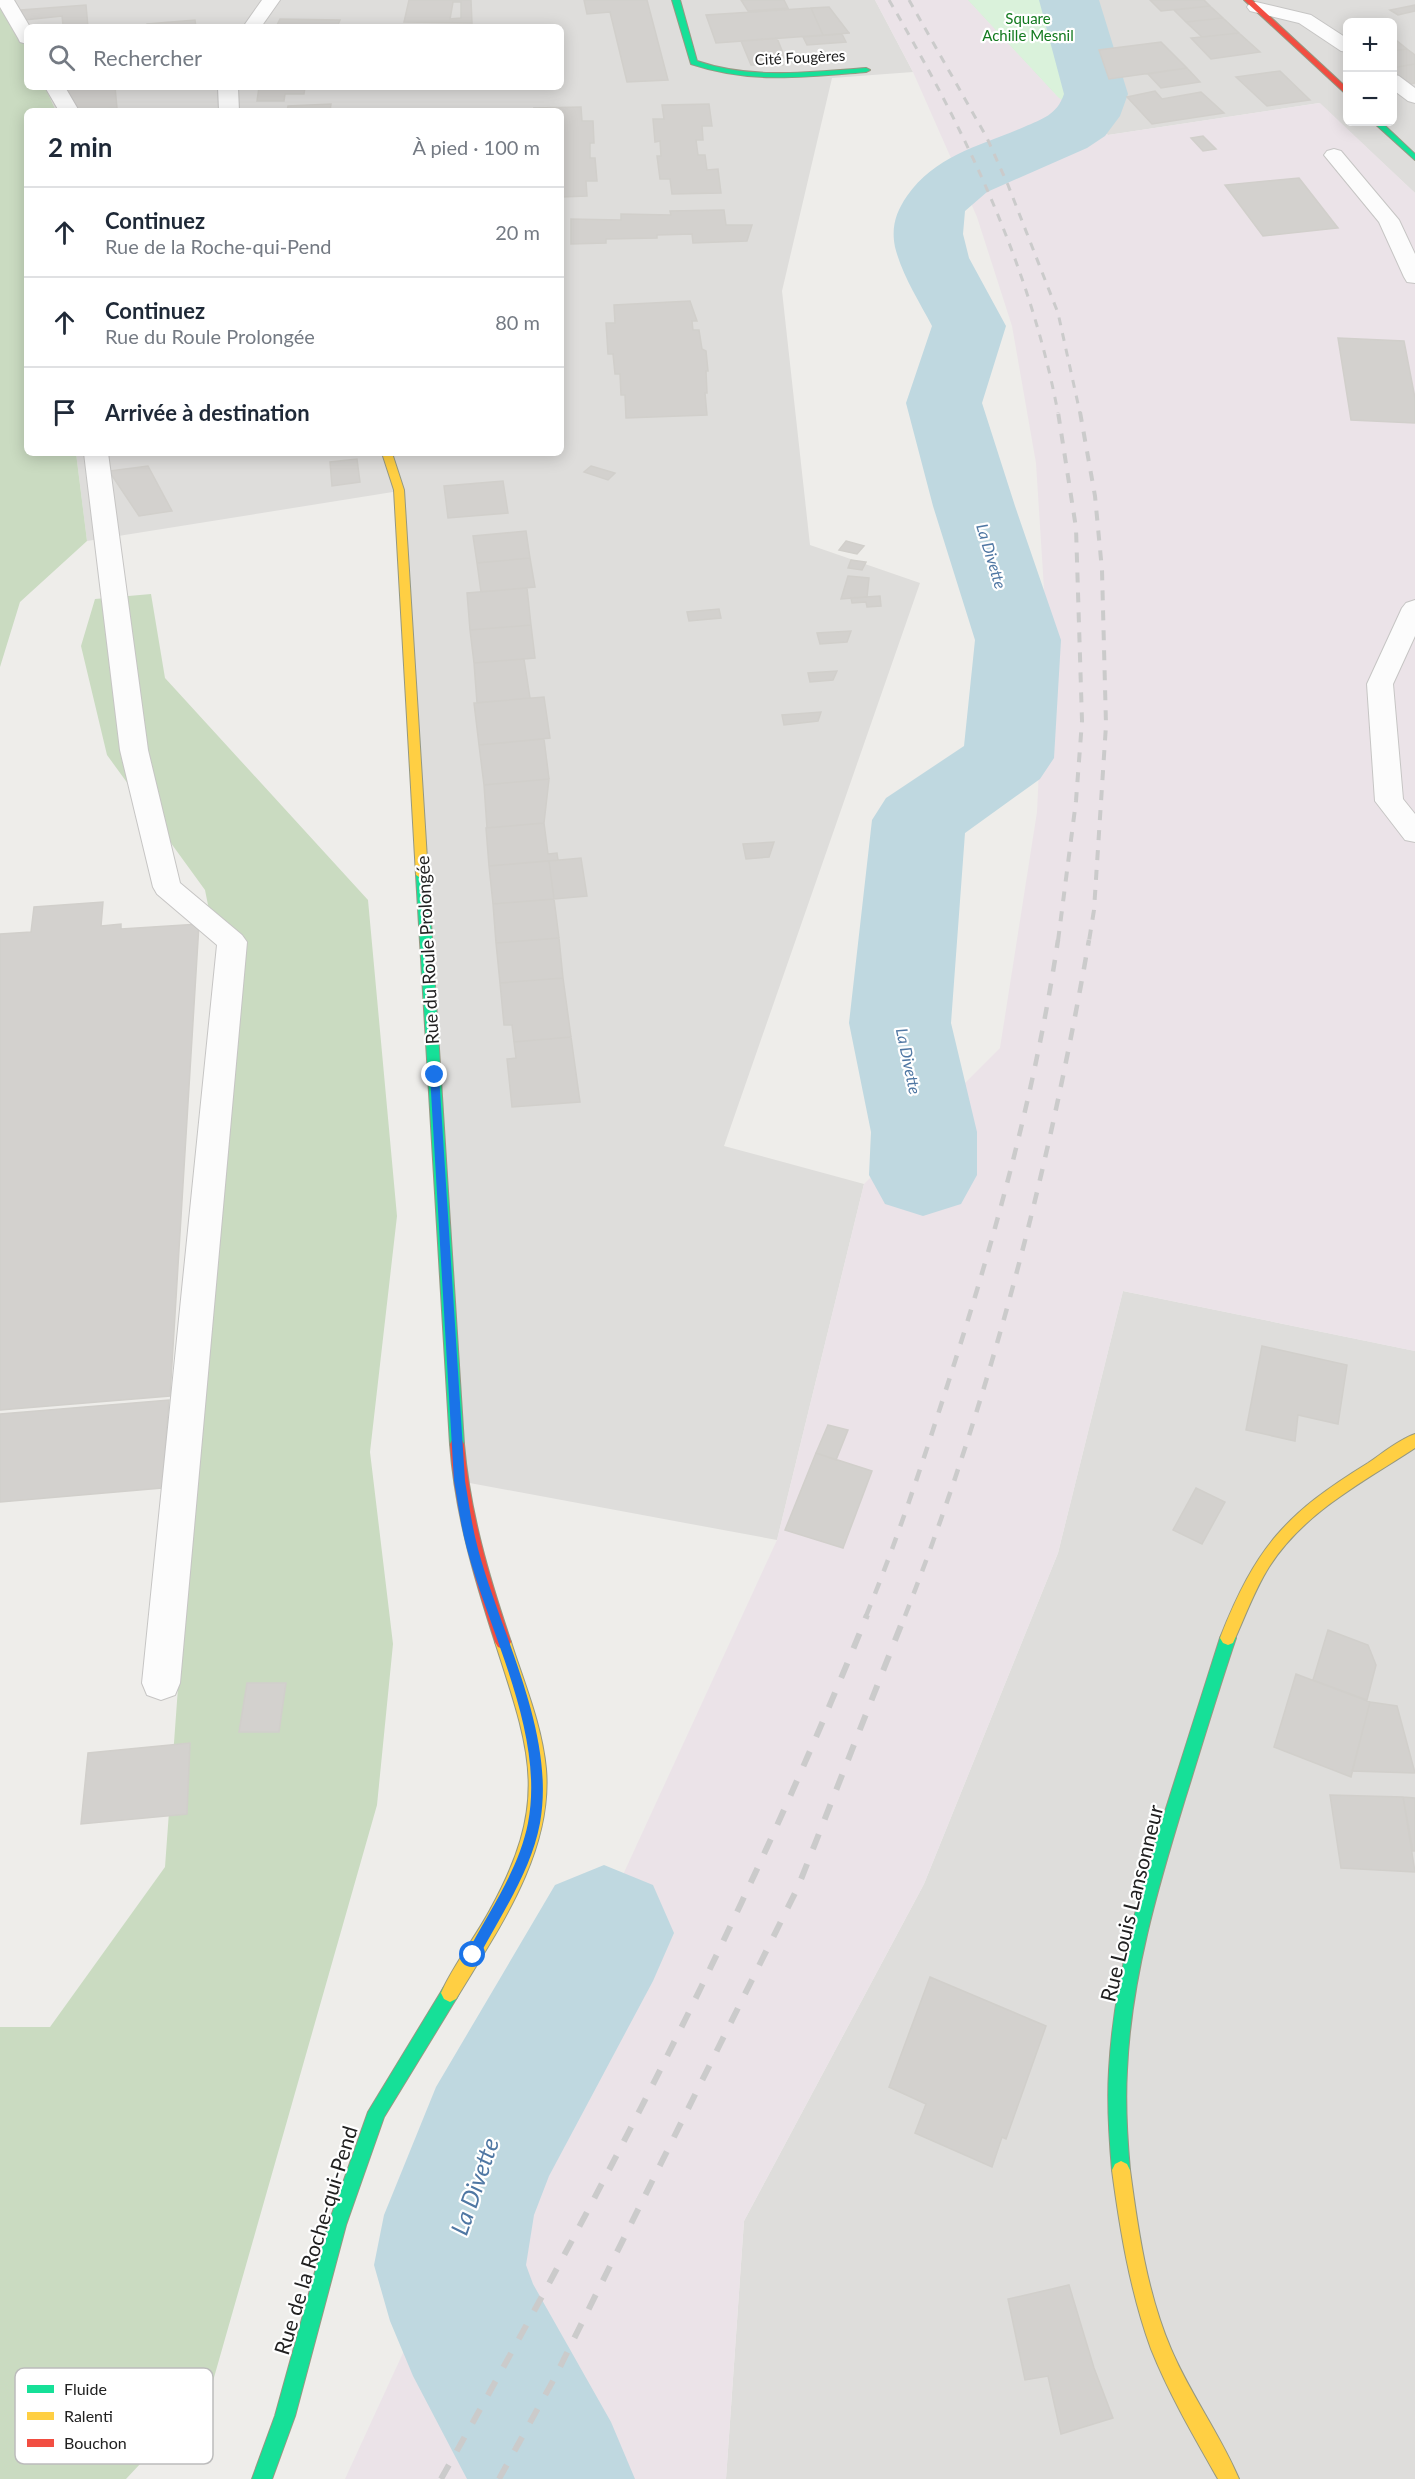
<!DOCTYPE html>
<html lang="fr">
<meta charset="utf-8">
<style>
:root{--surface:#fff;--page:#f2f2f3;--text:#1f2937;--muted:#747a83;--line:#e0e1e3}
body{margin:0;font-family:Lato,sans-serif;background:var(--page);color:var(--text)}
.controls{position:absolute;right:18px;top:18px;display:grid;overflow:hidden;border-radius:9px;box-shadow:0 3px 15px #0003}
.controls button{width:54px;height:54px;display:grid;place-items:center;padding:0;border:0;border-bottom:2px solid var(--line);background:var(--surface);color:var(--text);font:30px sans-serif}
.stop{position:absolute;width:18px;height:18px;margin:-14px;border:4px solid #1a73e8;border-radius:50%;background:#fff}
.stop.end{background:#1a73e8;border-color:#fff;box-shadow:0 2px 6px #0008}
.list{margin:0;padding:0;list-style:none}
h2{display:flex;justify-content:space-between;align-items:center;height:78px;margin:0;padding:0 24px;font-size:26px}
h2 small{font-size:20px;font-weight:400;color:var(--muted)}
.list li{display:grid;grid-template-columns:39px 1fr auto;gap:18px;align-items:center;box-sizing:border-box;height:90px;padding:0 24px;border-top:2px solid var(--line)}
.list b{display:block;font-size:22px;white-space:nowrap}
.list p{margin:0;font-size:20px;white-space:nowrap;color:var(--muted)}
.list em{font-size:20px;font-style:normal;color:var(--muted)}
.icon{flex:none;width:33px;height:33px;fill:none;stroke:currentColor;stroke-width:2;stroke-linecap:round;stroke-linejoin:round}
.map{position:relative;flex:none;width:1415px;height:2479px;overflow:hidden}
.search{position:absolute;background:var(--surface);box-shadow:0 3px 15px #0003;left:24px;top:24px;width:540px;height:66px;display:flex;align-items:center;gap:15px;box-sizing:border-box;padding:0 21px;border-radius:9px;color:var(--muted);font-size:22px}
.panel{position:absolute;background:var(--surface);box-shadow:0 3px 15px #0003;left:24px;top:108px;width:540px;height:348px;border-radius:9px}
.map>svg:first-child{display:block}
.residential{fill:#dedddb;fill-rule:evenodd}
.industrial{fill:#ebe3e8}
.forest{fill:#cadbc1}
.park{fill:#daf2db}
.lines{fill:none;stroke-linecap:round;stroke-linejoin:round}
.river{fill:#bfd8e0;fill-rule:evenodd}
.building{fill:#d3d1ce;stroke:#d1cfcb;stroke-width:1.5;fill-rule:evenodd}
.lane-casing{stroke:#c6c5c4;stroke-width:2}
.street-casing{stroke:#c6c5c4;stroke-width:2}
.fast-casing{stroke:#959882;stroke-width:2}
.slow-casing{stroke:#959882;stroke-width:2}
.jam-casing{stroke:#959882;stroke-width:2}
.lane{fill:#fcfcfc;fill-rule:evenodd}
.street{fill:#fcfcfc;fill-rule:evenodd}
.fast{fill:#16e098;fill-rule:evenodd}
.slow{fill:#ffcf43;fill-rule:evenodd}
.jam{fill:#f24e42;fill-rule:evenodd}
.rail-far3{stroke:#cbcbcb;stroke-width:3;stroke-dasharray:8 8;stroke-linecap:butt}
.rail-far2{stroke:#cbcbcb;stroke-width:4;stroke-dasharray:10 10;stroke-linecap:butt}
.rail-far1{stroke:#cbcbcb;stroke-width:4.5;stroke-dasharray:12 12;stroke-linecap:butt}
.rail{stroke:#cbcbcb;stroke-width:6;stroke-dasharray:16 16;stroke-linecap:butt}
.route{fill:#1a73e8}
.labels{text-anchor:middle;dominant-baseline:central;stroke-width:4.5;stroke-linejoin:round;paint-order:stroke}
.far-park-label{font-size:15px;fill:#137a1f;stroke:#fff}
.far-street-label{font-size:15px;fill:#212121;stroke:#fff}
.far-water-label{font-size:16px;font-style:italic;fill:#4f77a3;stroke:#fff}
.street-label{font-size:18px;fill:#212121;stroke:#fff}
.near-street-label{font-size:21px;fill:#212121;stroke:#fff}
.near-water-label{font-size:24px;font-style:italic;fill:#4f77a3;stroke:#fff}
.key{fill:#fff;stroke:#bcbcbc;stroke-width:1.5}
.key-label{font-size:16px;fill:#212121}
</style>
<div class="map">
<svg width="1415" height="2479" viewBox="0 0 1415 2479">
<rect width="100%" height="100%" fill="#eeedea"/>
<path class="residential" d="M5,0H875L913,72L832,78L782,291L810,545L920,583L724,1146L864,1184L777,1540L459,1481L399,491L87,541L76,453H561V111H56L45,87H561V27H27V48Z
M968,0H1415V193L1319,103L1108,135L1058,97ZM1348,22H1392V122H1348Z
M1123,1291L1415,1351V2479H726L744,2221L924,1884L1058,1553Z"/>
<path class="industrial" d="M875,0H968L1058,97L1108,135L1320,103L1415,193V1351L1123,1291L1058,1553L924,1884L744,2221L726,2479H345L777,1540L864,1184L1000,1048L1037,812L1046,620L1036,463L1012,326L977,217L913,72Z"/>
<path class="forest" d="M0,0H5L27,48V87H45L56,111H27V453H76L87,541L20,602L0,667Z
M151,594L165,678L368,900L397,1216L370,1452L393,1644L377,1805L211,2388L126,2479H0V2027H50L165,1867L185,1591L222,975L205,890L107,755L81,646L95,599Z"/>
<path class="park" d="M968,0H1043L1086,89L1081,106L1076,111L1058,97Z"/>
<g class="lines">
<path class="river" d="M1039,0H1099L1128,94L1120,116L1105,136L1087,148L987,192L965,211L963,234L969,258L1006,326L982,403L1015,506L1061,640L1054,758L1040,779L965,833L951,1023L977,1132V1175L961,1204L923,1216L885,1204L869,1175L871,1132L849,1023L872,820L886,798L964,746L975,640L933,506L906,403L932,326C919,301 902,275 895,247C891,227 896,212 907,196C936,155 980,146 1024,127C1042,119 1057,115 1064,94Z
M604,1865L653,1885L674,1933L653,1981L549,2176L534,2215L526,2265L533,2284L611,2422L635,2479H467L413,2376L390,2321L374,2265L384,2215L436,2087L555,1885Z"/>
</g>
<path class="building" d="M409,0H471L472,23L404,22ZM453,2H461V18L450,19Z
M584,0H647L668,80L627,82L610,12L587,14Z
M741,0H784L788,8L748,11Z
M1150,0H1204L1210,6L1161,11Z
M86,5L88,27H48L63,25L62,16L25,20L21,10Z
M1415,5V11L1398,15L1390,10Z
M1210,6L1223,18L1186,22L1174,10Z
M829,7L849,33H850L823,35L811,8Z
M811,8L823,35L716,43L706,15Z
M1223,18L1239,33L1202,37L1186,22Z
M280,19L340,20L337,27H276Z
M195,20L196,27H147V24Z
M1239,33L1260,52L1211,59L1191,38Z
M842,34L846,42L807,45L803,37Z
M777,38L785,58H781L783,65H751L741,41Z
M1396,40L1407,49L1392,51V41Z
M1161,42L1187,68L1109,79L1099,50Z
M1407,49L1415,55V64L1392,68V51Z
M1415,64V83L1411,84L1392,71V68Z
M1187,68L1200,82L1161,88L1148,74Z
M1280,71L1310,100L1267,106L1236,77Z
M65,87H115L117,108L71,111Z
M259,87H305L304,94H285L284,101H257Z
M1155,91L1162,99L1201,92L1224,113L1152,124L1127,97Z
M331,104L330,111H287L288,106Z
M709,104L712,126H702L703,140H696L698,155H705L707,170L718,169L721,193L672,194L670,179H660L657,156H661L660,141L655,142L653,119H664L662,105Z
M581,107L582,121H593L594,143H590V158H595L597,181H586L587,196L561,197V111H535L534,108Z
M1203,136L1216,149L1203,151L1191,138Z
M1299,178L1338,228L1263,236L1225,185Z
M724,210L726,225H752L747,241L693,243L692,234L657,235V238L606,239V243L571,244V219L621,220V214L671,215L670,211Z
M690,301L697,321H692L693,330H699L702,349L706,351L708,371H706L707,393H705L707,415L626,418L625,395H621L620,374H615L613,354H608L606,323H615L614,305Z
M1338,338L1404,341L1415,398V423L1351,420Z
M357,459L360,482L332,486L330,462Z
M148,466L172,511L139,516L109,471Z
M591,466L615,473L608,480L584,472Z
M503,481L508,513L448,518L444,486Z
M526,531L530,558L477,563L473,536Z
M846,541L864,546L857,554L839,550Z
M530,558L535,587L481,592L477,563Z
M851,560L866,562L862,570L848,568Z
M848,576L869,578L867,597L841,599Z
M527,588L531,625L470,630L467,593Z
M880,596L881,606L867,607L866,602L852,603L851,598Z
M719,609L721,618L689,621L687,612Z
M531,625L535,658L474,663L470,630Z
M851,631L847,642L820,644L817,633Z
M524,659L530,698L477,703L474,663Z
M837,671L833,680L810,682L808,673Z
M544,697L550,738L479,745L474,703Z
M821,712L818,721L784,725L782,715Z
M544,739L549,779L484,785L479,745Z
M549,779L544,823L487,828L484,785Z
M544,823L548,854L557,853L558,860L489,866L486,828Z
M774,842L769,857L746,859L743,844Z
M581,858L587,896L554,899L549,861Z
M549,861L554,899L493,904L489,866Z
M554,899L559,938L496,943L493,904Z
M103,902L101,926L121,924V929L199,924L170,1396L0,1410V934L31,932L34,907Z
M559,938L563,978L500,983L496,943Z
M563,978L571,1037L514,1042L512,1025H504L500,983Z
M571,1037L580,1102L512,1107L507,1059L516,1058L514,1042Z
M1262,1346L1347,1365L1338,1424L1298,1415L1295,1441L1246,1430Z
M169,1400L162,1488L0,1502V1414Z
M828,1425L848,1430L836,1460L816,1453Z
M816,1453L872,1471L843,1548L785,1530Z
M1196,1488L1225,1502L1202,1544L1173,1530Z
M1328,1630L1368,1645L1376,1665L1367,1700L1313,1680Z
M1296,1674L1370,1702L1351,1777L1274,1747Z
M247,1683H286L279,1732H239Z
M1370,1702L1397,1706L1415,1773L1352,1771Z
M190,1743L187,1814L81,1824L88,1753Z
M1330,1795L1403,1797L1415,1872L1341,1868Z
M1403,1797L1415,1798V1851H1413Z
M930,1977L1046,2026L1006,2139L1002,2137L992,2167L915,2133L926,2104L889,2087Z
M1069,2285L1094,2368L1113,2418L1061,2434L1048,2376L1025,2380L1008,2299Z"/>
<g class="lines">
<g class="lane-casing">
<path id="lane" d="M1334,149L1341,151L1399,220L1415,254V283L1407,282L1404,277L1379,222L1324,155L1327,151Z
M84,453H108L148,750L180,883L242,935L247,942L180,1683L175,1695L161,1700L147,1695L142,1683L217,945L157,894L153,887L120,750Z
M1415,600V636L1393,684L1403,799L1415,814V842L1405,840L1375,801L1367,684L1402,608L1406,603Z"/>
</g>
<g class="street-casing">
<path id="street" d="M0,0H14L30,27H27V44L20,42L18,38L0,7Z
M262,0H280L261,27H243Z
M1256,2L1311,15L1348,39V52L1341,51L1299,23L1250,11L1247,7L1250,3Z
M1392,74L1399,76L1415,88V103L1408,101L1392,89Z
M45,87H65L79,111H59Z
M218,87H238L239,111H219Z"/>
</g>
<g class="fast-casing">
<path id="fast" d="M672,0H680L697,61C753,80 809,72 866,68L870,70L866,72C805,77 751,84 691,64Z
M1373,122H1381L1415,154V160Z
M422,871L428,875L464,1444L462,1448L457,1450L452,1448L450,1444L416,875Z
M1228,1631L1233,1633L1236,1638C1218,1691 1202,1745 1185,1799C1158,1887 1131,1978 1127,2070C1125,2104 1127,2137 1130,2170L1127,2176L1121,2179L1115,2176L1112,2170C1109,2136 1107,2103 1109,2070C1114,1977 1141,1886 1169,1799C1186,1745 1203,1691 1220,1638L1223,1633Z
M450,1984L456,1987L459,1993L456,1999L384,2117L346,2225L295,2416L272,2479H252L275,2416L328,2225L368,2112L444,1987Z"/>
</g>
<g class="slow-casing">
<path id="slow" d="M382,453H392L404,490L428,875L422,879L416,875L394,490Z
M1415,1434V1448C1362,1483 1304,1512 1269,1567C1254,1591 1245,1617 1233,1643L1228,1645L1223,1643L1220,1638C1256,1547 1285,1514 1368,1463C1383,1453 1398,1440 1415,1434Z
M503,1635L508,1637L511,1642C524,1683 542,1725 546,1769C553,1853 497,1931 456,1999L450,2002L444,1999L441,1993C454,1964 475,1938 490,1910C550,1801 531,1753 495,1642L498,1637Z
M1121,2161L1127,2164L1130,2170C1138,2230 1147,2293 1171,2349C1190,2394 1220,2434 1239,2479H1218C1194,2437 1169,2394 1151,2349C1130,2291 1120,2230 1112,2170L1115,2164Z"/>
</g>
<g class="jam-casing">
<path id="jam" d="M1244,0H1252L1348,89V96Z
M457,1438L462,1440L464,1444C470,1513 489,1577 511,1642L508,1647L503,1649L498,1647L495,1642C474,1577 455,1513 450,1444L452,1440Z"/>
</g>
<use href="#lane" class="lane"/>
<use href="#street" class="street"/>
<use href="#fast" class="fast"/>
<use href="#slow" class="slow"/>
<use href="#jam" class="jam"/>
<path class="rail-far3" d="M889,0C965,130 1030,265 1058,413
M909,0L987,138L1008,185L1058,313L1080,413"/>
<path class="rail-far2" d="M1080,412L1095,496L1102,570L1106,725L1094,910L1089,941
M1058,941L1076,801L1082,721L1076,528L1058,412"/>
<path class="rail-far1" d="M866,1616C901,1531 929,1443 957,1355C1000,1219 1037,1081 1058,940
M905,1616C990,1399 1049,1170 1089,940"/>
<path class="rail" d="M441,2479C599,2199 747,1913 867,1615
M499,2479L554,2379L798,1887L905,1615"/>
</g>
<path class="route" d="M435,1072L439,1075L465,1481C469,1504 472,1527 478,1549C501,1635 556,1733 540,1823C531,1872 500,1916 477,1960L473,1961L466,1955L468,1951C490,1910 519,1869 528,1823C545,1734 490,1634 467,1549C461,1527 458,1504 454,1481L430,1075Z"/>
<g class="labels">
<g class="far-park-label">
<text x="1028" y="18">Square<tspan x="1028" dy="17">Achille Mesnil</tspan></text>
</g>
<g class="far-street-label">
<text transform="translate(800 57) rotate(-3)">Cité Fougères</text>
</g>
<g class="far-water-label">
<text transform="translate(992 556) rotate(73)">La Divette</text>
<text transform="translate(909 1061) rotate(78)">La Divette</text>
</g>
<g class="street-label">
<text transform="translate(427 950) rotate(-93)">Rue du Roule Prolongée</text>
</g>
<g class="near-street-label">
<text transform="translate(1131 1903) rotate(-76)">Rue Louis Lansonneur</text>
<text transform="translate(315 2240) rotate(-73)">Rue de la Roche-qui-Pend</text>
</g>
<g class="near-water-label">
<text transform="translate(474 2186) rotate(-71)">La Divette</text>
</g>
</g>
<rect x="15" y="2368" width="198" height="96" rx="9" class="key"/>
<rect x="27" y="2385" width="27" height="8" fill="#16e098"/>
<rect x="27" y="2412" width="27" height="8" fill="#ffcf43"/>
<rect x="27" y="2439" width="27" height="8" fill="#f24e42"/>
<g class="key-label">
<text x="64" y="2395">Fluide</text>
<text x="64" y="2422">Ralenti</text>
<text x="64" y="2449">Bouchon</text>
</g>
</svg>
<div class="controls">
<button>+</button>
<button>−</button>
</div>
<div class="stop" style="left:473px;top:1955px"></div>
<div class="stop end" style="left:435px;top:1075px"></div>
<div class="search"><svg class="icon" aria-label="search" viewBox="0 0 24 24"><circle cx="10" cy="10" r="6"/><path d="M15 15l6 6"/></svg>Rechercher</div>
<section class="panel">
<h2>2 min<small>À pied · 100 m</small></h2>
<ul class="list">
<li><svg class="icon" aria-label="ahead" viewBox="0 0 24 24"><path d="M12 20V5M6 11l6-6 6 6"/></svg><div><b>Continuez</b><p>Rue de la Roche-qui-Pend</p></div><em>20 m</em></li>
<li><svg class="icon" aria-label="ahead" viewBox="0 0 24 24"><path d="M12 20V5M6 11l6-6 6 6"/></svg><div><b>Continuez</b><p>Rue du Roule Prolongée</p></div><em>80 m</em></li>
<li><svg class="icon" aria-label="arrive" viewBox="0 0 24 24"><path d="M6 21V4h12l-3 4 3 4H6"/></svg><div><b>Arrivée à destination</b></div></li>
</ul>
</section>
</div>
